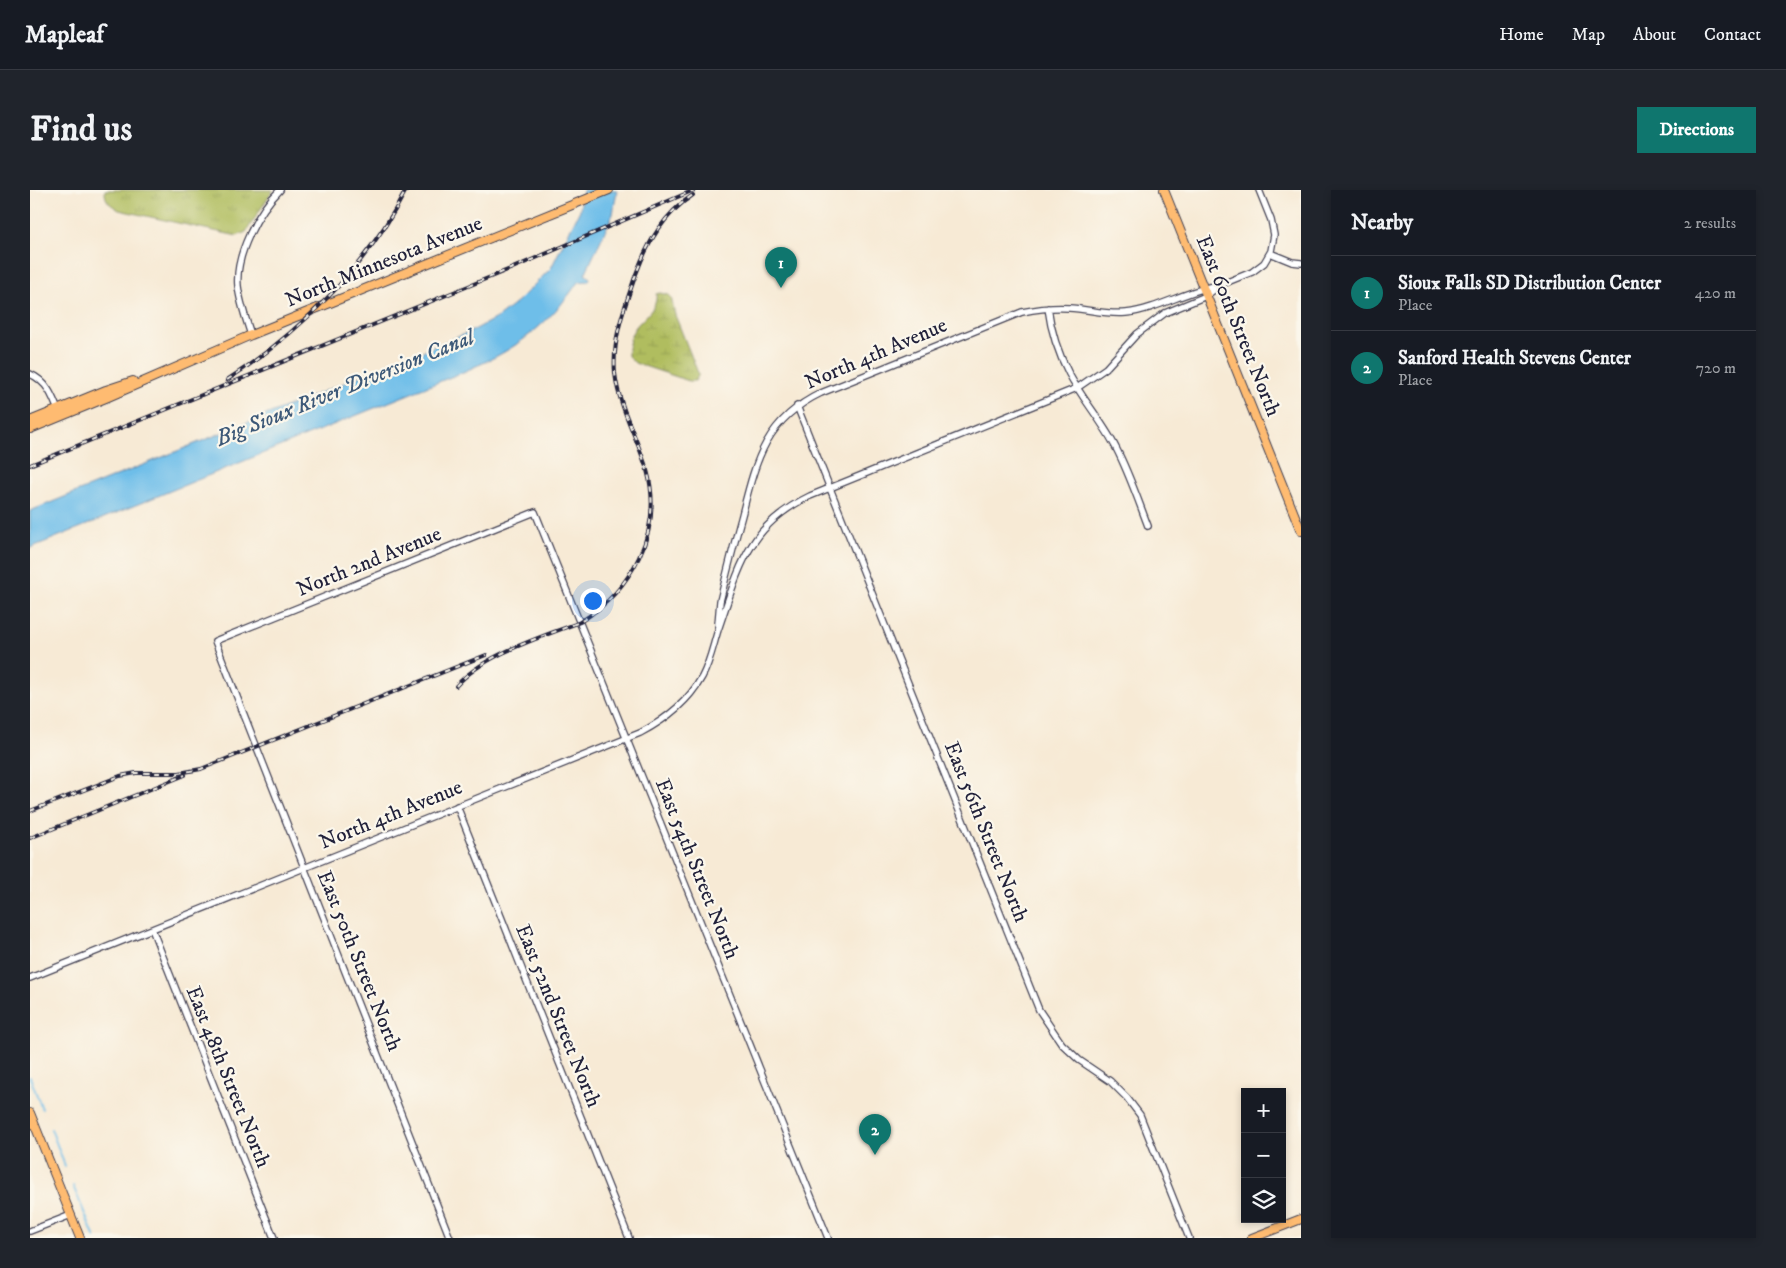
<!DOCTYPE html>
<meta charset="utf-8">
<style>
:root{--surface:#171b24;--page:#20242c;--text:#f1f3f6;--muted:#9ea1a6;--line:#363941;--accent:#0f766e}
body{margin:0;font-family:"IM FELL DW Pica",serif;background:var(--page);color:var(--text)}
.controls{position:absolute;right:15px;bottom:15px;display:grid;overflow:hidden;border-radius:0px;box-shadow:0 2px 8px #0003}
.controls button{width:45px;height:45px;display:grid;place-items:center;padding:0;border:0;border-bottom:1px solid var(--line);background:var(--surface);color:var(--text);font:25px sans-serif}
.you{position:absolute;left:562px;top:410px;width:18px;height:18px;margin:-12px;border:4px solid #fff;border-radius:50%;background:#1a73e8;box-shadow:0 0 0 8px #1a73e833}
.badge{display:grid;place-items:center;width:32px;height:32px;border-radius:50%;background:var(--accent);color:#fff;font-size:16px;font-weight:700}
.pin{position:absolute;translate:-50% -41px;filter:drop-shadow(0 1px 2px #0008)}
.pin::after{content:'';position:absolute;top:26px;width:18px;height:15px;background:inherit;clip-path:polygon(0 0,100% 0,50% 100%)}
.list{margin:0;padding:0;list-style:none}
h2{display:flex;justify-content:space-between;align-items:center;height:65px;margin:0;padding:0 20px;font-size:21px}
h2 small{font-size:16px;font-weight:400;color:var(--muted)}
.list li{display:grid;grid-template-columns:32px 1fr auto;gap:15px;align-items:center;box-sizing:border-box;height:75px;padding:0 20px;border-top:1px solid var(--line)}
.list b{display:block;font-size:19px;white-space:nowrap}
.list p{margin:0;font-size:16px;white-space:nowrap;color:var(--muted)}
.list em{font-size:16px;font-style:normal;color:var(--muted)}
.icon{flex:none;width:28px;height:28px;fill:none;stroke:currentColor;stroke-width:2;stroke-linecap:round;stroke-linejoin:round}
.map{position:relative;flex:none;width:1271px;height:1048px;overflow:hidden;border-radius:0px}
header{display:flex;align-items:center;gap:30px;box-sizing:border-box;height:70px;padding:0 25px;background:var(--surface);border-bottom:1px solid var(--line)}
header strong{font-size:24px}
nav{display:flex;gap:28px;margin-inline-start:auto;font-size:18px}
.intro{display:flex;align-items:center;justify-content:space-between;box-sizing:border-box;height:120px;padding:0 30px}
h1{margin:0;font-size:35px}
.button{padding:12px 22px;border-radius:0px;background:var(--accent);color:#fff;font-size:18px;font-weight:700}
main{display:flex;gap:30px;padding:0 30px}
aside{flex:1;background:var(--surface);border-radius:0px;box-shadow:0 2px 8px #0003}
.map>svg:first-child{display:block}
.grass{fill:url(#grass-tufts);stroke:#69704d}
.wetland{fill:url(#wetland-marsh);stroke:#69704d}
.water{fill:#6ebee9;stroke:#487092}
.lines{fill:none;stroke-linecap:round;stroke-linejoin:round}
.stream{stroke:#6ebee9;stroke-width:2}
.minor-casing{stroke:#424052;stroke-width:8}
.major-casing{stroke:#424052;stroke-width:10}
.minor{stroke:#fff;stroke-width:5.5}
.major{stroke:#febb71;stroke-width:8}
.rail-casing{stroke:#22223b;stroke-width:4}
.rail{stroke:#fbf7ec;stroke-width:2;stroke-dasharray:5.5;stroke-linecap:butt}
.labels{text-anchor:middle;dominant-baseline:central;stroke-width:4.5;stroke-linejoin:round;paint-order:stroke}
.street-label{font-size:21px;fill:#22223b;stroke:#fbf7ec}
.water-label{font-size:22px;font-style:italic;fill:#3d5978;stroke:#fbf7ec}
</style>
<header>
<strong>Mapleaf</strong>
<nav><a>Home</a><a>Map</a><a>About</a><a>Contact</a></nav>
</header>
<div class="intro"><h1>Find us</h1><a class="button">Directions</a></div>
<main>
<div class="map">
<svg width="1271" height="1048" viewBox="0 0 1271 1048">
<defs>
<pattern id="grass-tufts" width="24" height="20" patternUnits="userSpaceOnUse" patternTransform="scale(1.25)"><rect width="24" height="20" fill="#b0bd5f"/><path d="M3 7l-1-3M5 7V3M7 7l1-3M15 17l-1-3M17 17v-4M19 17l1-3" fill="none" stroke="#97a253"/></pattern>
<pattern id="wetland-marsh" width="20" height="14" patternUnits="userSpaceOnUse" patternTransform="scale(1.25)"><rect width="20" height="14" fill="#b0bd5f"/><path d="M1 5h8M5 5V1M11 12h8M15 12V8" fill="none" stroke="#97a253"/></pattern>
</defs>
<rect width="100%" height="100%" fill="#fbf7ec"/>
<filter id="ink" filterUnits="userSpaceOnUse"><feTurbulence type="fractalNoise" baseFrequency=".02" numOctaves="2"/><feDisplacementMap in="SourceGraphic" scale="10" xChannelSelector="R" yChannelSelector="G"/><feConvolveMatrix kernelMatrix="1 2 1 2 8 2 1 2 1" color-interpolation-filters="sRGB"/></filter>
<filter id="wash" filterUnits="userSpaceOnUse"><feTurbulence type="fractalNoise" baseFrequency=".0096" numOctaves="4" result="noise"/><feDisplacementMap in="SourceGraphic" scale="20" xChannelSelector="R" yChannelSelector="G"/><feGaussianBlur stdDeviation="1.12" result="paint"/><feColorMatrix in="noise" values="0 0 0 0 0 0 0 0 0 0 0 0 0 0 0 0 0 1.4 0 .05"/><feComposite in="paint" operator="in"/></filter>
<g filter="url(#wash)">
<rect width="100%" height="100%" fill="#f7ead5"/>
<path class="grass" d="M75,0H243L216,42L207,46L89,20C81,15 74,11 75,0Z"/>
<path class="wetland" d="M630,103L639,105L641,107L645,125L668,183V186L665,191H659L605,173L598,166C598,156 600,145 605,138C613,127 628,119 626,104Z"/>
<path class="water" d="M553,0H587L583,24L555,84L560,88L559,91L548,92C526,125 495,153 459,170C452,174 445,176 438,180L0,358V321L442,141L468,127L486,113L521,78L550,20Z"/>
<g class="lines">
<path class="stream" d="M0,887L12,919
M21,939L35,976
M43,996L65,1048"/>
</g>
</g>
<g filter="url(#ink)">
<g class="lines">
<g class="minor-casing">
<path id="minor" d="M1240,63L1262,72L1271,73
M1018,118C1021,141 1028,163 1039,184C1053,210 1073,232 1086,258C1099,283 1108,310 1118,336
M221,145C216,129 210,113 208,96C205,65 228,21 250,0
M0,184C17,191 23,207 29,223
M767,216L1009,820L1032,854L1049,870L1080,891L1097,908L1110,925L1159,1048
M688,434L690,411C697,382 704,354 712,325C726,270 735,230 791,203L992,122C1007,119 1023,117 1039,118C1058,119 1076,125 1096,123C1129,119 1157,100 1189,95
M427,616L599,1048
M122,739L244,1048
M0,788L610,543C635,530 658,512 672,487C680,472 683,456 688,440C709,379 717,336 780,306L1047,198L1076,178L1107,144L1135,123L1176,106L1190,95L1222,82L1234,73L1241,61L1244,45L1241,30L1229,0
M0,1041L41,1025
M420,1048L185,451L505,322L798,1048"/>
</g>
<g class="major-casing">
<path id="major" d="M1134,0L1271,341
M0,231L76,200L103,191
M0,239L78,207L221,145L579,0
M0,923L50,1048
M1222,1048L1271,1029"/>
</g>
<use href="#minor" class="minor"/>
<use href="#major" class="major"/>
<g class="rail-casing">
<path id="rail" d="M197,190C269,143 336,78 376,0
M0,275L485,77L664,0
M426,496C454,464 510,448 550,432C601,401 634,341 617,280C607,247 589,218 585,183C582,148 595,116 606,84C618,52 634,24 663,5
M0,621L90,586L106,583H149L171,579L456,465
M0,648L155,585"/>
</g>
<use href="#rail" class="rail"/>
</g>
</g>
<g class="labels">
<g class="street-label">
<text transform="translate(354 72) rotate(-22)">North Minnesota Avenue</text>
<text transform="translate(1208 136) rotate(68)">East 60th Street North</text>
<text transform="translate(846 164) rotate(-23)">North 4th Avenue</text>
<text transform="translate(339 372) rotate(-22)">North 2nd Avenue</text>
<text transform="translate(361 625) rotate(-22)">North 4th Avenue</text>
<text transform="translate(956 642) rotate(68)">East 56th Street North</text>
<text transform="translate(667 679) rotate(68)">East 54th Street North</text>
<text transform="translate(329 771) rotate(68)">East 50th Street North</text>
<text transform="translate(528 826) rotate(68)">East 52nd Street North</text>
<text transform="translate(198 887) rotate(68)">East 48th Street North</text>
</g>
<g class="water-label">
<text transform="translate(315 198) rotate(-22)">Big Sioux River Diversion Canal</text>
</g>
</g>
</svg>
<div class="controls">
<button>+</button>
<button>−</button>
<button><svg class="icon" aria-label="layers" viewBox="0 0 24 24"><path d="M12 4l9 5-9 5-9-5zM3 14l9 5 9-5"/></svg></button>
</div>
<div class="you"></div>
<div class="pin badge" style="left:751px;top:98px">1</div>
<div class="pin badge" style="left:845px;top:965px">2</div>
</div>
<aside>
<h2>Nearby<small>2 results</small></h2>
<ul class="list">
<li><span class="badge">1</span><div><b>Sioux Falls SD Distribution Center</b><p>Place</p></div><em>420 m</em></li>
<li><span class="badge">2</span><div><b>Sanford Health Stevens Center</b><p>Place</p></div><em>720 m</em></li>
</ul>
</aside>
</main>
